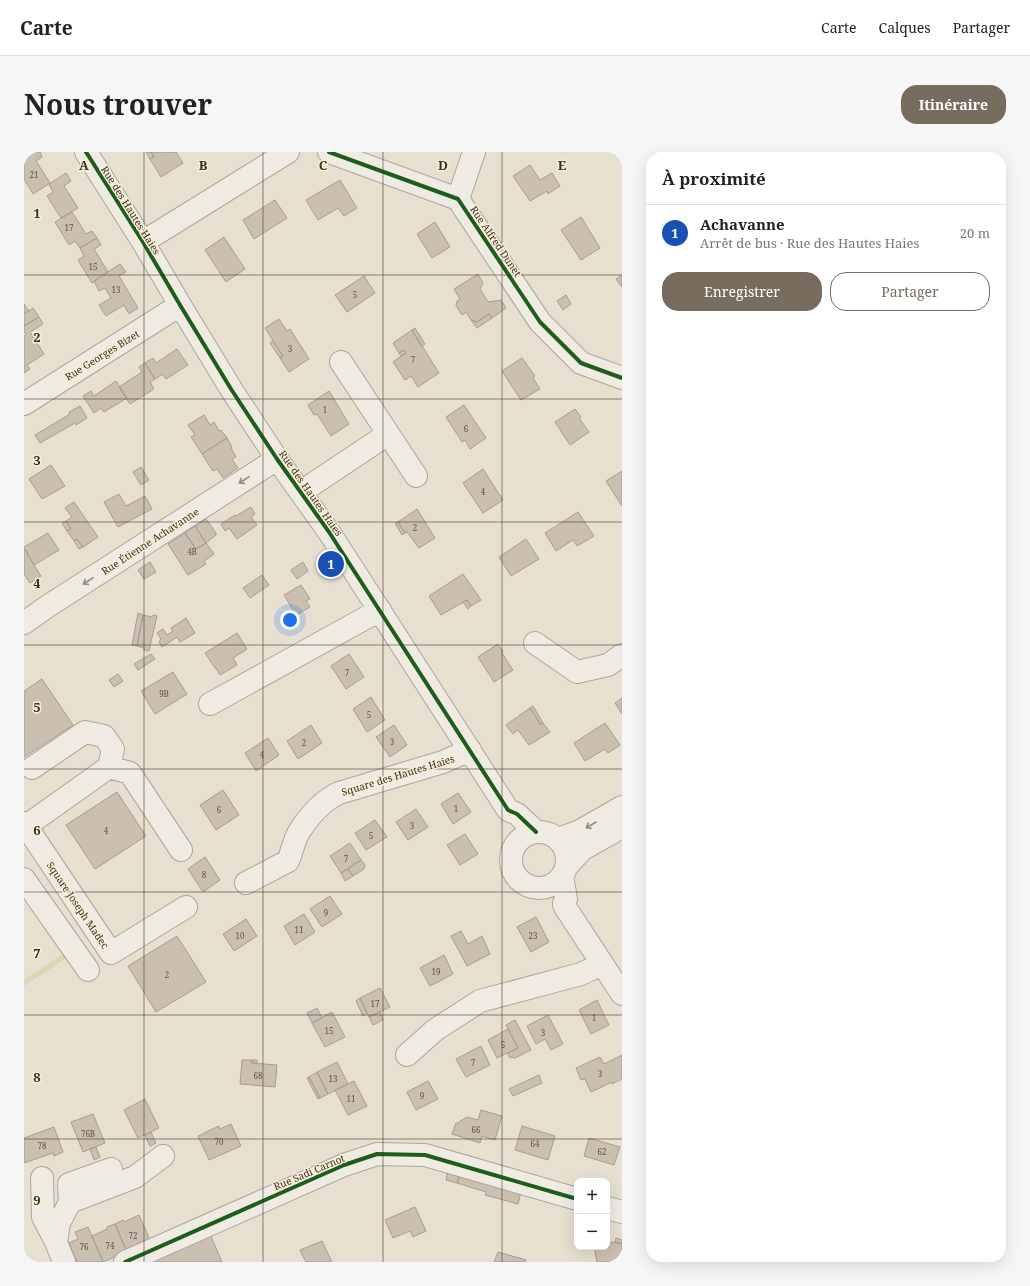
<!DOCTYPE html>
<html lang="fr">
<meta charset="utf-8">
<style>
:root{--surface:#fff;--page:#f6f6f6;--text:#222;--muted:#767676;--line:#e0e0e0;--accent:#786c5e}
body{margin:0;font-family:"Noto Serif",serif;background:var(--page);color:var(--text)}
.controls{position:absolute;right:12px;bottom:12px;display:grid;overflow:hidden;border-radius:8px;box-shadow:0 4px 16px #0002}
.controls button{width:36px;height:36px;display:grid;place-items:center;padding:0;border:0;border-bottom:1px solid var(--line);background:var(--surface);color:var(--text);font:20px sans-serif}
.you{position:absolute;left:266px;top:468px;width:14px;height:14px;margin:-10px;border:3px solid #fff;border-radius:50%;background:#1a73e8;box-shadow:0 0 0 6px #1a73e833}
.badge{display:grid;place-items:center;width:26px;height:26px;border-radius:50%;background:var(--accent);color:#fff;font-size:13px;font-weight:700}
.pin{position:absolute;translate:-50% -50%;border:2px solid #fff;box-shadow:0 1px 4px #0006}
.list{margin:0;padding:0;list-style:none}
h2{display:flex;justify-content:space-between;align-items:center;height:52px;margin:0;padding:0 16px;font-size:17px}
h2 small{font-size:13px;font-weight:400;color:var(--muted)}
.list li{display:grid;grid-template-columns:26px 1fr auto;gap:12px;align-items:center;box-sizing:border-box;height:56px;padding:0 16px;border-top:1px solid var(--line)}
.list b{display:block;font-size:15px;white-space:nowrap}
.list p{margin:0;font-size:13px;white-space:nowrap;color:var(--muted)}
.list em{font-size:13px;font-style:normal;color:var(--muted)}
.actions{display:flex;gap:8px;padding:12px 16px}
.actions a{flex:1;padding:9px 0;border:1px solid var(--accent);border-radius:16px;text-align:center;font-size:14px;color:var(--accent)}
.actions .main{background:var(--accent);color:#fff}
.map{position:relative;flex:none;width:598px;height:1110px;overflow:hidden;border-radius:16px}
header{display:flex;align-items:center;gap:24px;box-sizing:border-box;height:56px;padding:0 20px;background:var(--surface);border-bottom:1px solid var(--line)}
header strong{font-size:19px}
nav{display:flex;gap:22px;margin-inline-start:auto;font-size:14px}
.intro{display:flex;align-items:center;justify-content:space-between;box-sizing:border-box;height:96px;padding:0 24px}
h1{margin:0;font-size:28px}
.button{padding:10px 18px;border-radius:16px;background:var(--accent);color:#fff;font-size:14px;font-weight:700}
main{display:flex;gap:24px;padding:0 24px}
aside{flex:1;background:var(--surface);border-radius:16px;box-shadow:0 4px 16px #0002}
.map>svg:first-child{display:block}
.green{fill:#d6d7b3}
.building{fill:#cbbfb2;stroke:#a89c90}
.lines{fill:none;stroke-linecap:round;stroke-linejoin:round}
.minor-casing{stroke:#ada599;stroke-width:24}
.minor{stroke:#efebe3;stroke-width:22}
.cycleway-casing{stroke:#f7eed8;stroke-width:6}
.cycleway{stroke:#1b5e20;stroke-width:4}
.oneway{stroke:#968c82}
.grid{fill:none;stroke:#3d2e20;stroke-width:1;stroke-opacity:0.55}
.labels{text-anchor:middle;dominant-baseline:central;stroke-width:3;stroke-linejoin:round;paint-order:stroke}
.number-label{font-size:8px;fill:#605244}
.street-label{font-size:10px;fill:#3d2e20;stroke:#f7eed8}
.grid-label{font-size:13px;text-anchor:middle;font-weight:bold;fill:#3d2e20;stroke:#f7eed8;stroke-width:3;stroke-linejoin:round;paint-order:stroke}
</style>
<header>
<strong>Carte</strong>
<nav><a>Carte</a><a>Calques</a><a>Partager</a></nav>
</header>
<div class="intro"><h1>Nous trouver</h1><a class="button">Itinéraire</a></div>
<main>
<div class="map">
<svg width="598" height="1110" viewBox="0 0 598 1110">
<rect width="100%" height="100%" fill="#e7e0d1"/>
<path class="green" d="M41,801L44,805L0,834V828Z"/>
<path class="building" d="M0,0H9L0,6Z
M9,0H16L18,5L12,9L26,31L9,42L0,27V6Z
M122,0H127L130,5L126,7Z
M127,0H152L159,11L137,25L126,7L130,5Z
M506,13L516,28L528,21L536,34L524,42L523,39L506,49L489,24Z
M42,21L47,29L40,34L54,56L37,66L23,44L29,40L25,32Z
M316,28L333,56L320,64L314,56L294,68L282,48Z
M251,48L263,66L230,87L219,68Z
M48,60L62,82L68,79L73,86L56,96L51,89L45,93L31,70Z
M557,65L576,96L557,108L537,78Z
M411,70L426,95L408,106L393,82Z
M200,85L221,117L202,130L181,98Z
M73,86L77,93L70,97L84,120L68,131L54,108L60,104L56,96Z
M96,112L102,120L95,124L114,156L105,162L100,153L82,164L75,153L87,146L81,136L75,139L70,129Z
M454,122L459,131L456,137L464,150L477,148L482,156L468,166L465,162L453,170L447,168L442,160L438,163L432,154L433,149L436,147L430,137Z
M598,123V135L592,127Z
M340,124L351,141L323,160L311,143Z
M542,143L547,152L539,158L533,149Z
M0,152L5,159L0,162Z
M9,156L15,165L0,174V162Z
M465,162L468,166L453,176L447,168L453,170Z
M15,165L19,172L6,180L20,202L3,213L6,217L0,221V184L2,182L0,180V174Z
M255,167L263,179L266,177L285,207L265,220L256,206L259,204L241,176Z
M391,176L401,192L398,195L388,178Z
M388,178L415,221L394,235L387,224L381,228L369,210L382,201L380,198L375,201L369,191Z
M249,189L259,204L256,206L246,191Z
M153,197L164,213L142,227L139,222L131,227L121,211L129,206L132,211Z
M380,198L382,201L377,204L375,201Z
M498,206L511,224L509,226L516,237L497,248L478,219Z
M121,211L131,227L126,230L130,237L106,252L95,235L118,220L115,215Z
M92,229L103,246L80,260L77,256L70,261L59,244L67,239L70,244Z
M305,239L325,272L307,284L293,262L290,263L284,253Z
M440,253L462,286L446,297L441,288L438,290L422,265Z
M56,254L63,266L52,273L51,271L16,291L11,283L46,262L45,260Z
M551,257L557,265L555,266L565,280L546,293L531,270Z
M180,263L186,273L190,270L195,279L197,278L203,286L178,302L167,285L171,283L164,273Z
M203,286L208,295L207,296L212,305L208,307L214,316L199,326L193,317L189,319L178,302Z
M27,313L41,334L18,347L5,327Z
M117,315L125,328L117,333L109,320Z
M459,317L479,348L459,361L439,331Z
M598,319V354L582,329Z
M95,342L102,354L121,344L128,357L94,375L80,350Z
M50,350L74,385L59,395L53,387L50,389L43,379L47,377L42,369L48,365L41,356Z
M227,355L231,362L227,365L233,373L213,387L205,376L201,379L197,372L211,363L212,364Z
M393,357L411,386L395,396L383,380L381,381L374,370Z
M554,360L570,384L553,394L549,388L532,399L521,381Z
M182,367L192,381V383L182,391L171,374Z
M42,369L47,377L43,379L38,371Z
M374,370L381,381L378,383L371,371Z
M171,374L182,391L172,397L161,381Z
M24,381L35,398L10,413L0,395Z
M161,381L172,397L182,391L190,402L180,409L182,412L164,423L144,392Z
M53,387L59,395L55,397L50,389Z
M502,387L515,407L487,424L475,405Z
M0,397L17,424L6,431L0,422Z
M126,410L132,420L120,427L114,418Z
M279,410L284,419L273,427L267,418Z
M439,422L457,448L447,454L443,448L417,463L405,444Z
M238,423L245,433L226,446L219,436Z
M277,433L286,447L282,449L286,455L272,463L260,443Z
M443,448L447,454L444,457L439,450Z
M114,461L119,463L113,494L108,493Z
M119,463L128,465L129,463L133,464L125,499L120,498V496L113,494Z
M162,466L171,481L156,490L153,485L138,495L135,490L137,487L133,481L139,477L143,483L149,479L147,476Z
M213,481L223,497L209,506L213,513L196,523L192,516H191L181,501Z
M474,492L479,500L478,501L489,518L470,530L454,505Z
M127,502L131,507L114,518L110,512Z
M325,502L340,525L322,537L307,514Z
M149,520L163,542L131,562L117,539Z
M94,522L99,529L90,535L85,528Z
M18,527L49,573L0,605V539Z
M347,545L361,568L343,580L329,557Z
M598,546V562L591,551Z
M509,554L519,571L517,573L506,556Z
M506,556L517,573L519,571L526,580L505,593L494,578L489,582L482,573Z
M581,571L596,593L584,601L581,597L561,609L550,591Z
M287,573L298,591L274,607L263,589Z
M370,573L383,593L366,605L352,585Z
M244,586L255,603L232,619L221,601Z
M199,638L215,663L192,678L176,653Z
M93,640L122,684L71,717L42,673Z
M434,641L447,660L429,672L417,652Z
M392,657L404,675L384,688L372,670Z
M351,668L363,685L342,698L331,681Z
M441,682L454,702L436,713L423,693Z
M326,691L337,708L317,721L306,704Z
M181,705L196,728L179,740L164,717Z
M337,708L341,713L340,717L329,724L324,717Z
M324,717L329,724L321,729L317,721Z
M306,744L318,762L298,775L286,757Z
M280,762L291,780L271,793L260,774Z
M512,765L525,790L507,800L493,775Z
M222,767L233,784L210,799L199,782Z
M437,779L444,792L458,784L466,802L443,814L427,784Z
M153,784L182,830L132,860L104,814Z
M420,803L429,822L406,834L396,816Z
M356,836L366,855L345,865L336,846Z
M336,846L343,861L339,864L332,849Z
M573,848L585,873L567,882L555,858Z
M293,856L298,866L288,871L283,861Z
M308,860L321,885L301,895L288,871Z
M356,860L359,868L349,873L345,865Z
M524,863L539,892L527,898L521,887L512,892L503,874Z
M491,868L507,898L491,906L485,905L484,901L494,896L482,873Z
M484,877L494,896L473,906L464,888Z
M457,894L466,913L442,925L432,907Z
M598,903V927L588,932V930L567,940L561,927L557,928L552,916L576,905L580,912Z
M218,908H228V911L253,913L251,935L216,932Z
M228,908H233V912L228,911Z
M313,910L324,932L304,942L293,920Z
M293,920L304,942L296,946L285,925Z
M515,923L518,931L489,944L485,937Z
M285,925L296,946L294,947L283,926Z
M330,929L343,954L324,963L311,938Z
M404,929L414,947L392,958L383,940Z
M121,947L135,976L114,986L100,958Z
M457,958L478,964L471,988L458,984L456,991L428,982L432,971H434L435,970L443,965L454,968Z
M69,962L81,991L59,1000L47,970Z
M207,972L217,994L185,1008L174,984L195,974L196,977Z
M498,974L531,984L524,1008L491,998Z
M30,975L39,1000L30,1004L29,1001L0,1011V986Z
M127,980L132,991L126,994L121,983Z
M565,986L596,995L590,1013L560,1004Z
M72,995L76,1005L70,1008L66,997Z
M424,1018L436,1021L433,1031L422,1028Z
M436,1021L497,1040L494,1052L461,1043L462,1040L433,1031Z
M391,1055L402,1079L389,1085L386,1079L369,1086L361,1068Z
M115,1063L127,1090L103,1100L91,1072L99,1068L100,1070Z
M91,1072L103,1100L79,1110L68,1084L83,1077V1075Z
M64,1075L74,1098L79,1110H53L45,1091L54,1087L51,1080Z
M186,1082L198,1110H123Z
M592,1086L598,1088V1092L591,1090Z
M298,1089L308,1110H282L276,1098Z
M589,1090L598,1092V1110H573L570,1095H583V1091Z
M474,1100L502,1108L501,1110H470Z"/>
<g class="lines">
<g class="minor-casing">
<path id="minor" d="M62,0L119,90L156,153L207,237L253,307L305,380L484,658L493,662L512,680
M305,0L434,47L516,170L557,211L598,226
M434,47L450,0
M119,90L264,0
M317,210L392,324
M0,252L156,153
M277,340L364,282
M0,471L24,454L253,307
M511,491L553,520L584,513L598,503
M186,552L356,458
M85,615L106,621L157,698
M0,671L87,801L162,755
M2,674L85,615L89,597L80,584L61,580L8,616
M487 708a28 28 0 1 1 56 0a28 28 0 1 1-56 0Z
M534,687L556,679L598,655
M543,714L559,697L598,675
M538,724L542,747L540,752L541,755L598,842
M0,727L64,818
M222,731L264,709C268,700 270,688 275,680C285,664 298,649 315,641L419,610L446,598
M383,903L411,878L456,849L557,822L578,812
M18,1026L19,1065L32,1090
M46,1050L45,1032L87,1017
M583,1056L598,1060
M40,1110L32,1090L35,1071L46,1050L111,1025L139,1004
M101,1110L320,1013L353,1002L401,1003L553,1047"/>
</g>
<use href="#minor" class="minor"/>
<g class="cycleway-casing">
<path id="cycleway" d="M62,0L119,90L156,153L207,237L253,307L305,380L484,658L493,662L512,680
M305,0L434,47L516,170L557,211L598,226
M101,1110L320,1013L353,1002L401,1003L553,1047"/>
</g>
<use href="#cycleway" class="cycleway"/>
</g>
<defs><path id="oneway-shaft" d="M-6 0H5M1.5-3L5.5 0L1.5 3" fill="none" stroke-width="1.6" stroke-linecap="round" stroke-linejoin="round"/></defs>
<g class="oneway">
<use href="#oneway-shaft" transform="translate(220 328) rotate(147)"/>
<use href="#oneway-shaft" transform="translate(64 429) rotate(147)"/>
<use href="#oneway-shaft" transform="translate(567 673) rotate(150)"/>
</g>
<path class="grid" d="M120,0V1110M239,0V1110M359,0V1110M478,0V1110M0,123H598M0,247H598M0,370H598M0,493H598M0,617H598M0,740H598M0,863H598M0,987H598"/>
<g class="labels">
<g class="number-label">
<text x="10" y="22">21</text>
<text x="45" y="75">17</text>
<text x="69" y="114">15</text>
<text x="92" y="137">13</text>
<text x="331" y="142">5</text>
<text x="266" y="196">3</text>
<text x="389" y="207">7</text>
<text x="301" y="257">1</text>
<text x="442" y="276">6</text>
<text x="459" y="339">4</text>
<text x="391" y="375">2</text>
<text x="168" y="399">4B</text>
<text x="323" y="520">7</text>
<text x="140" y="541">9B</text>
<text x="345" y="562">5</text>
<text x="368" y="589">3</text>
<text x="280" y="590">2</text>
<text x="238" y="602">4</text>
<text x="432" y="656">1</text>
<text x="195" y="657">6</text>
<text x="388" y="673">3</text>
<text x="82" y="678">4</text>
<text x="347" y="683">5</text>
<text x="322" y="706">7</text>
<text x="180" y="722">8</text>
<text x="302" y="760">9</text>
<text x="275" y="777">11</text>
<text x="216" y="783">10</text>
<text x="509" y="783">23</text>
<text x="412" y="819">19</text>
<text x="143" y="822">2</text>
<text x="351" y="851">17</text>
<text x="570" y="865">1</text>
<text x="305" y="878">15</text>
<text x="519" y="880">3</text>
<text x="479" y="892">5</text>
<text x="449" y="910">7</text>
<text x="576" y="921">3</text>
<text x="234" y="923">68</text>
<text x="309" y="926">13</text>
<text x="398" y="943">9</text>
<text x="327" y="946">11</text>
<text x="452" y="977">66</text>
<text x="64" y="981">76B</text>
<text x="195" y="989">70</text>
<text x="511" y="991">64</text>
<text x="18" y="993">78</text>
<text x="578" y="999">62</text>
<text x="109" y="1083">72</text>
<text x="86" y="1093">74</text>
<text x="60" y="1094">76</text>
</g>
<g class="street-label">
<text transform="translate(107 58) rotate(58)">Rue des Hautes Haies</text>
<text transform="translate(472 89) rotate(56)">Rue Alfred Dunet</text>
<text transform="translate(78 203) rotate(-32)">Rue Georges Bizet</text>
<text transform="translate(287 341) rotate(55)">Rue des Hautes Haies</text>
<text transform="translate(126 389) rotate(-33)">Rue Étienne Achavanne</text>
<text transform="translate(374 623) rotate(-17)">Square des Hautes Haies</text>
<text transform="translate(54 753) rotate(56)">Square Joseph Madec</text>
<text transform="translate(285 1020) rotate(-23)">Rue Sadi Carnot</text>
</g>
</g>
<g class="grid-label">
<text x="60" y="18">A</text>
<text x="179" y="18">B</text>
<text x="299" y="18">C</text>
<text x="419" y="18">D</text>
<text x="538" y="18">E</text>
<text x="13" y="66">1</text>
<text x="13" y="190">2</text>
<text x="13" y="313">3</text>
<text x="13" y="436">4</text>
<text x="13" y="560">5</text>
<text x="13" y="683">6</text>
<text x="13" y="806">7</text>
<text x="13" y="930">8</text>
<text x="13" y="1053">9</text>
</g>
</svg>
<div class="controls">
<button>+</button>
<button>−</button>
</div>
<div class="you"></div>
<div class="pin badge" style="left:307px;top:412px;background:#1a4fb4">1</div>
</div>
<aside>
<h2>À proximité<small></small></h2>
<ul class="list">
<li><span class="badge" style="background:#1a4fb4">1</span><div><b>Achavanne</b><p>Arrêt de bus · Rue des Hautes Haies</p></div><em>20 m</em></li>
</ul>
<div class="actions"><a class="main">Enregistrer</a><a>Partager</a></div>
</aside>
</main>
